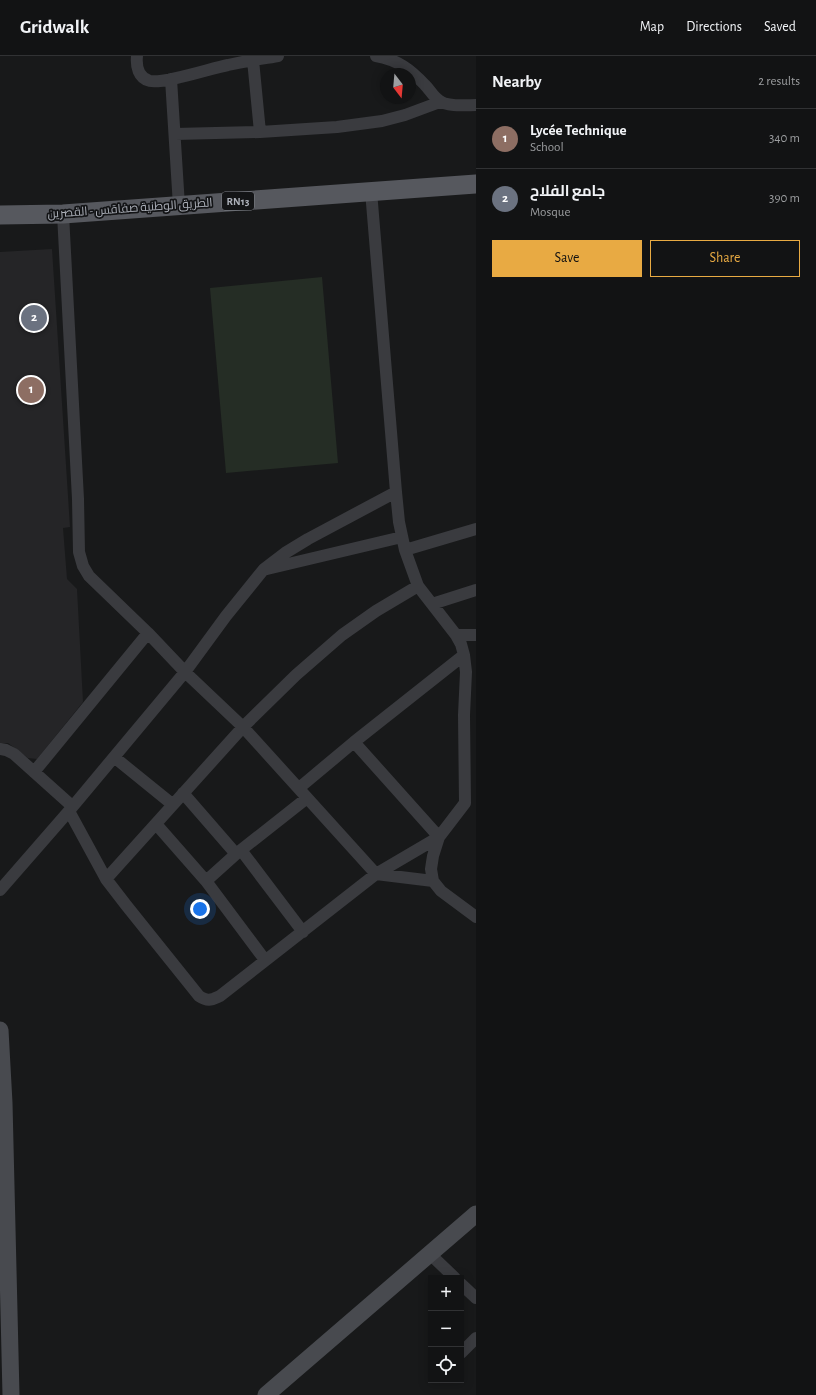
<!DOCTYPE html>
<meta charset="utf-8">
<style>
:root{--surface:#121314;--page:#1f2022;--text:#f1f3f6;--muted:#9c9ea0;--line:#313234;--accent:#e8aa43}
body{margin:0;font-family:"Alegreya Sans",Cairo,sans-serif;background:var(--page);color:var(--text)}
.controls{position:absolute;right:12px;bottom:12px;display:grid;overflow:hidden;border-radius:0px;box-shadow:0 2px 10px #0003}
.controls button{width:36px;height:36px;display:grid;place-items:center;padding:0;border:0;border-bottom:1px solid var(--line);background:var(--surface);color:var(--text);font:20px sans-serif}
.compass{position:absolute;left:380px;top:12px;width:36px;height:36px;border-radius:50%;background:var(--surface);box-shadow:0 2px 10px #0003;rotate:164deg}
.you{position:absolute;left:200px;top:853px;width:14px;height:14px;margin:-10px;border:3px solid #fff;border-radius:50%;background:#1a73e8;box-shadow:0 0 0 6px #1a73e833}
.badge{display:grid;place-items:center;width:26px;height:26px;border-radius:50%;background:var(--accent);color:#fff;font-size:13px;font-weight:700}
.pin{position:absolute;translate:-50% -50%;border:2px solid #fff;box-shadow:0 1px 4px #0006}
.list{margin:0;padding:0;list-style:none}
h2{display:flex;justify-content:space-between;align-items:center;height:52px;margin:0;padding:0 16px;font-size:17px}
h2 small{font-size:13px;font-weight:400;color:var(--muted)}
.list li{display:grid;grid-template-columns:26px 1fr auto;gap:12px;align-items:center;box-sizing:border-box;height:60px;padding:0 16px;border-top:1px solid var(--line)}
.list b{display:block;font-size:15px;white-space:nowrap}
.list p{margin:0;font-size:13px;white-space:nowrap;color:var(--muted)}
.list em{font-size:13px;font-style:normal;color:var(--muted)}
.actions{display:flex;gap:8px;padding:12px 16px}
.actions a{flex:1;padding:9px 0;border:1px solid var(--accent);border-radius:0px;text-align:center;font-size:14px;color:var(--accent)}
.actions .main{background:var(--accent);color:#111}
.icon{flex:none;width:22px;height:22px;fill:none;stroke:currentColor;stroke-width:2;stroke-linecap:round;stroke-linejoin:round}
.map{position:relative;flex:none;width:476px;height:1339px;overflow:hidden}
header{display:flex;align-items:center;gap:24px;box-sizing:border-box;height:56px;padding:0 20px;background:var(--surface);border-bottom:1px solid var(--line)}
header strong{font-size:19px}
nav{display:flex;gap:22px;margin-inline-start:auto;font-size:14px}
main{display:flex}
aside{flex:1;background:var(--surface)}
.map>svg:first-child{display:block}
.built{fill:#252527}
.green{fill:#252d25}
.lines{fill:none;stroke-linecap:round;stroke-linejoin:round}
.street{stroke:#3a3b3f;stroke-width:12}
.secondary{stroke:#484a4f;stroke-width:17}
.primary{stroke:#56585e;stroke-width:19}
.labels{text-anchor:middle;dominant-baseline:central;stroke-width:3.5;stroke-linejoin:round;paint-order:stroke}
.shield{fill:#131416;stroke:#7e8188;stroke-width:1}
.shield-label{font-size:11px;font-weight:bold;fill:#acb0b9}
.street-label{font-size:12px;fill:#acb0b9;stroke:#131416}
</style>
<header>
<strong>Gridwalk</strong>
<nav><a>Map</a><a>Directions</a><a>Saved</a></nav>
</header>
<main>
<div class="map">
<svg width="476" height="1339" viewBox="0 0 476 1339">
<rect width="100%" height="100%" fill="#18191a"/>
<path class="built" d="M52,193L70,471L63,472L67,523L77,533L83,646L37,703L28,702L8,687H0V196Z"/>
<path class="green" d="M322,221L338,407L226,417L210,232Z"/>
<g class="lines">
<path class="street" d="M137,0C136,10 138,22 150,25C164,28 212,12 228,9C245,5 261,3 278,0
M376,0C398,4 410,13 425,29C430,34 434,42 440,45C447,51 467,49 476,49
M253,4L260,76
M171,23L179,150
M175,78L260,76L337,71L382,65L405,59L440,46
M371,135L396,436L399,466L405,494L418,530L456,579L461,588L464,599L466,616L464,659L465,747L439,781L433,800L431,813L433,825L441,835L476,861
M63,158L78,443L79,496L83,510L89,520L148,577L185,616L243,671L376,818L433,825
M405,494L476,473
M267,513L402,481
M432,548L476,534
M456,579H476
M0,693L6,694L14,698L72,750
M114,701L172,748
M34,716L148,577
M299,732L354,686L464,599
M183,737L236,798
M69,755L106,823L126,849L199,940C208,946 211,944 220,940L376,818L439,781L354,686
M156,768L206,825L265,904
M241,794L303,876
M106,823L243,671L296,619L342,579L376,555L418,530
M206,825L236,798L307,742
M0,834L69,755L185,616L226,560L264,513L285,497L308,483L396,436
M430,1198L455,1222
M461,1228L476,1242
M461,1297L476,1282"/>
<path class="secondary" d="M0,974L4,1047L11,1339
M266,1339L476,1158"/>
<path class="primary" d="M0,159L63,158L476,128"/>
</g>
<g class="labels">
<rect class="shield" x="222" y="136" width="32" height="18" rx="3"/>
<g class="shield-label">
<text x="238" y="145">RN13</text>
</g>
<g class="street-label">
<text transform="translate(130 152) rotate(-4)">الطريق الوطنية صفاقس - القصرين</text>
</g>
</g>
</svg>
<div class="controls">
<button>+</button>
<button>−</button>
<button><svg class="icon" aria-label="locate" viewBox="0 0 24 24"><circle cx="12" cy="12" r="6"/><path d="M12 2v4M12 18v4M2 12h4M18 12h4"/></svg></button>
</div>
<svg class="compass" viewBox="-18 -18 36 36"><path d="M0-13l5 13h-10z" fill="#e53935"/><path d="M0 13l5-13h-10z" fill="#9c9ea0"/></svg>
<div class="you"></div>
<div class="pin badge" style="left:31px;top:334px;background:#8d6e63">1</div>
<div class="pin badge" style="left:34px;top:262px;background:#6b7280">2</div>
</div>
<aside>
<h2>Nearby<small>2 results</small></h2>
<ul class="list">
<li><span class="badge" style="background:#8d6e63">1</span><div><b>Lycée Technique</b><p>School</p></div><em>340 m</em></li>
<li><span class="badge" style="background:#6b7280">2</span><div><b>جامع الفلاح</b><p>Mosque</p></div><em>390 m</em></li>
</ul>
<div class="actions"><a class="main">Save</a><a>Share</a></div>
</aside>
</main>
